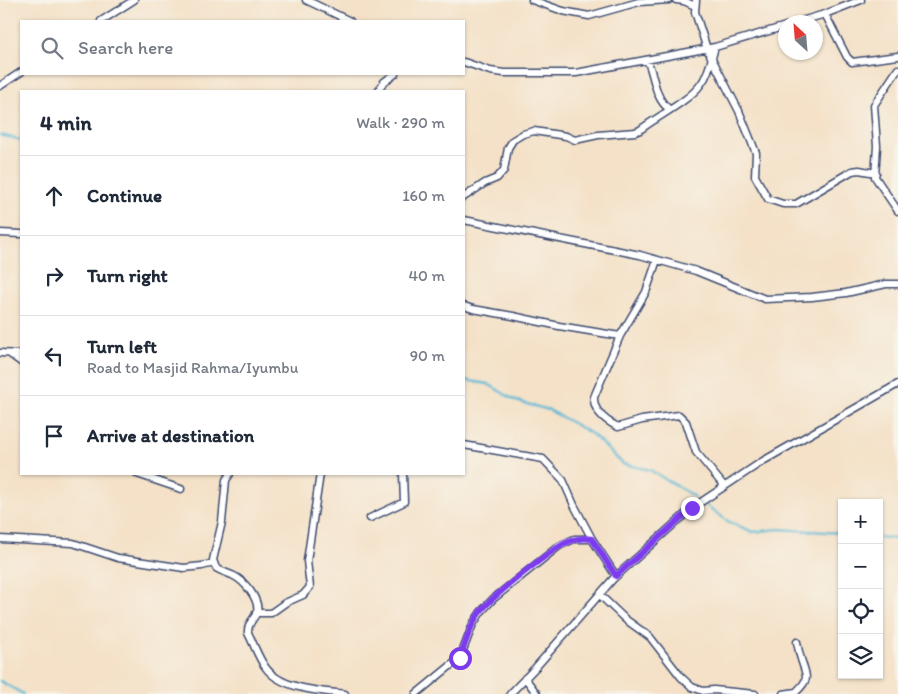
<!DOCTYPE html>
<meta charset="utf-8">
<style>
:root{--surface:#fff;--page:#f6f6f7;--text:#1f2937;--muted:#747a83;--line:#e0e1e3}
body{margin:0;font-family:Itim,sans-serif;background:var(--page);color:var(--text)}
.controls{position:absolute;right:15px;bottom:15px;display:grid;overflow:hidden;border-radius:0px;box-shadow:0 1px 4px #0004}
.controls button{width:45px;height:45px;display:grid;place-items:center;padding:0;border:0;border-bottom:1px solid var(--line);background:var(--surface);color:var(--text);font:25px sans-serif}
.compass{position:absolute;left:778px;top:15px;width:45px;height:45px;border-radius:50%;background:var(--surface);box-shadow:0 1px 4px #0004;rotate:334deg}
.stop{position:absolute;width:15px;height:15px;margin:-11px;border:4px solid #7c3aed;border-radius:50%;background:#fff}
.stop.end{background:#7c3aed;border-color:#fff;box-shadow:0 1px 5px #0008}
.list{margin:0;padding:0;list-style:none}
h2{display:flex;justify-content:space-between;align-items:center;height:65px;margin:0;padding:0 20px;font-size:21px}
h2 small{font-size:16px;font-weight:400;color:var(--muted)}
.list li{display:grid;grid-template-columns:32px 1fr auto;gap:15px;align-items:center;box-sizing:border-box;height:80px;padding:0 20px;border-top:1px solid var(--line)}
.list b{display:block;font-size:19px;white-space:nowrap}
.list p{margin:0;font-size:16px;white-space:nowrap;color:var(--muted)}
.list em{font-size:16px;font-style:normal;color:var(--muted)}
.icon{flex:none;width:28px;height:28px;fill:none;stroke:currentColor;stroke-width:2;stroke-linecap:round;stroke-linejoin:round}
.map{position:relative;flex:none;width:898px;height:694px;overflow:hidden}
.search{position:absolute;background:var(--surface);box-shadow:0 1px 4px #0004;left:20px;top:20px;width:445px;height:55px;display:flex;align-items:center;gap:12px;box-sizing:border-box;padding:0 18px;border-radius:0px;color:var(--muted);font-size:19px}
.panel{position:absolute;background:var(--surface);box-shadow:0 1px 4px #0004;left:20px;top:90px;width:445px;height:385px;border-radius:0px}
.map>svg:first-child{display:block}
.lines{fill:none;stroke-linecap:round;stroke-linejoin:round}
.stream{stroke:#56b7d5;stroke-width:2.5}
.street-casing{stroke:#3c4a6e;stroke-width:9}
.street{stroke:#fff;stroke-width:6}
.route{stroke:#7c3aed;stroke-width:6}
</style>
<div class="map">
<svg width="898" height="694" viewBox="0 0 898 694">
<rect width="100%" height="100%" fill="#f7f3e8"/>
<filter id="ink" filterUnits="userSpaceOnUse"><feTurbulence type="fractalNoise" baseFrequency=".02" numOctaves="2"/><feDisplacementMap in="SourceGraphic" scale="10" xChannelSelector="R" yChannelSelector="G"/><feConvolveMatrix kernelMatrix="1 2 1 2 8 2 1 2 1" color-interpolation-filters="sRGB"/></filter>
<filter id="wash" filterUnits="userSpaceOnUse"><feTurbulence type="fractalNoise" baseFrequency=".0096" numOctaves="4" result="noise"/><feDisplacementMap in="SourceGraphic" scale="20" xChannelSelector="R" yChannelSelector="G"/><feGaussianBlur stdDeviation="1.12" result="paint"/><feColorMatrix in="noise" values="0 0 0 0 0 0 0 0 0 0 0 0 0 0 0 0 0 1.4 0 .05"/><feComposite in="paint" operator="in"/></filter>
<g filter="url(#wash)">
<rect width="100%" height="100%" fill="#f4e1c7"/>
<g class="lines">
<path class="stream" d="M0,135L21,140
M464,380L488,384L516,401L549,410L592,434L623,464L650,470L695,497
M707,506L729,522L753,532L778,529L842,533
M879,537L898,539
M0,681L23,694"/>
</g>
</g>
<g filter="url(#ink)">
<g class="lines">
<g class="street-casing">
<path id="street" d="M306,0L350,21
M532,0L563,11L589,16L639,2L669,0
M676,0L684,1L695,6
M696,0L695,12L707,49L739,111L756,153L755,176L768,199L783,204H796L852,171L859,170L876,173
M825,14L847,57L852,62L898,56
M101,21L134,0
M798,22L825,14L861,0
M647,60C655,76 654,98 669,109
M464,62L490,71L504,73H576L715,47L786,26
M898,69L874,105L877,146L875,177L898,211
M0,86L21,72
M378,91L384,82L395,74
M464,197L485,183L497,178L504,170L508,148L513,140L523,134L534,131L566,136L575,140L598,135L635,132L640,130C658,116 689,101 701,84C709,74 711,60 715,47
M464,220L640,255L696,271L765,299L812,297L846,293L886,284H898
M0,233L21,234
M657,260L646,292L620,336L594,397C593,412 606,421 618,427L642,420L679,415L686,422L696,452L724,486
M464,306L473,309L513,316L559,326L620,336
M0,353L21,354
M10,354L21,362
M464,445L543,459L563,480L574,505L592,539
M137,474L181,489
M230,474L226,480L222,522L213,560L216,568C222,572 228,573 234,576C244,581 260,599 257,612C254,620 247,623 248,633C254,644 258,658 266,668C281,689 320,691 345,694
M370,518L404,502L403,474
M0,539L73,543L118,558L184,568L202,566L214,563
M600,595L625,619L650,637L681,677L692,687L703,691L714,690L755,694
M256,613H271L285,603L303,595L310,587L307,561L320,474
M525,678L537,694
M416,694L460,658L473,624L481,612L493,599L559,546L574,539H592L616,576
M510,694L536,667L613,579L692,508L763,461L898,384
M783,694L796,692C811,678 806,676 801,659C799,653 798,647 797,642"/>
</g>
<use href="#street" class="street"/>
</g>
</g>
<g class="lines" filter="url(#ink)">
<path class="route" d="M460,658C466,642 470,625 480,612C493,596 555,545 573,540C580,538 586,538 592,539L616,576L692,508"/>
</g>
</svg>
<div class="controls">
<button>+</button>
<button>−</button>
<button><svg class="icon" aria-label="locate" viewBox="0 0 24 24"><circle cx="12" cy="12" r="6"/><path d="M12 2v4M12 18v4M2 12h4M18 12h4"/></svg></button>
<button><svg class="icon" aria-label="layers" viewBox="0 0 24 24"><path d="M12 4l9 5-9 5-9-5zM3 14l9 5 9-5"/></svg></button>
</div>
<svg class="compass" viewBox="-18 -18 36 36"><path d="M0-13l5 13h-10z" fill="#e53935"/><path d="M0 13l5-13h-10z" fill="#747a83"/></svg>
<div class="stop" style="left:460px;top:658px"></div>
<div class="stop end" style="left:692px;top:508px"></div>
<div class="search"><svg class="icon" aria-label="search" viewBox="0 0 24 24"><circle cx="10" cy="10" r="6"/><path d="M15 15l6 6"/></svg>Search here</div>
<section class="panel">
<h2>4 min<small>Walk · 290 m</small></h2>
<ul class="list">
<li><svg class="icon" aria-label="ahead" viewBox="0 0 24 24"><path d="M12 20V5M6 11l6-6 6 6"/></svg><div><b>Continue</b></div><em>160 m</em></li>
<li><svg class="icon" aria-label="right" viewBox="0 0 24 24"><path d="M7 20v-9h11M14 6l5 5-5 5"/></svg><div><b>Turn right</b></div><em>40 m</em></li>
<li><svg class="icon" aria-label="left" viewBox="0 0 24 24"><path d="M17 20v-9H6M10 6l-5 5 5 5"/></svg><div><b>Turn left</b><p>Road to Masjid Rahma/Iyumbu</p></div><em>90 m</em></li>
<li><svg class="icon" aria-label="arrive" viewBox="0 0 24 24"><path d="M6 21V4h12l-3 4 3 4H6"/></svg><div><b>Arrive at destination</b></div></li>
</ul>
</section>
</div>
